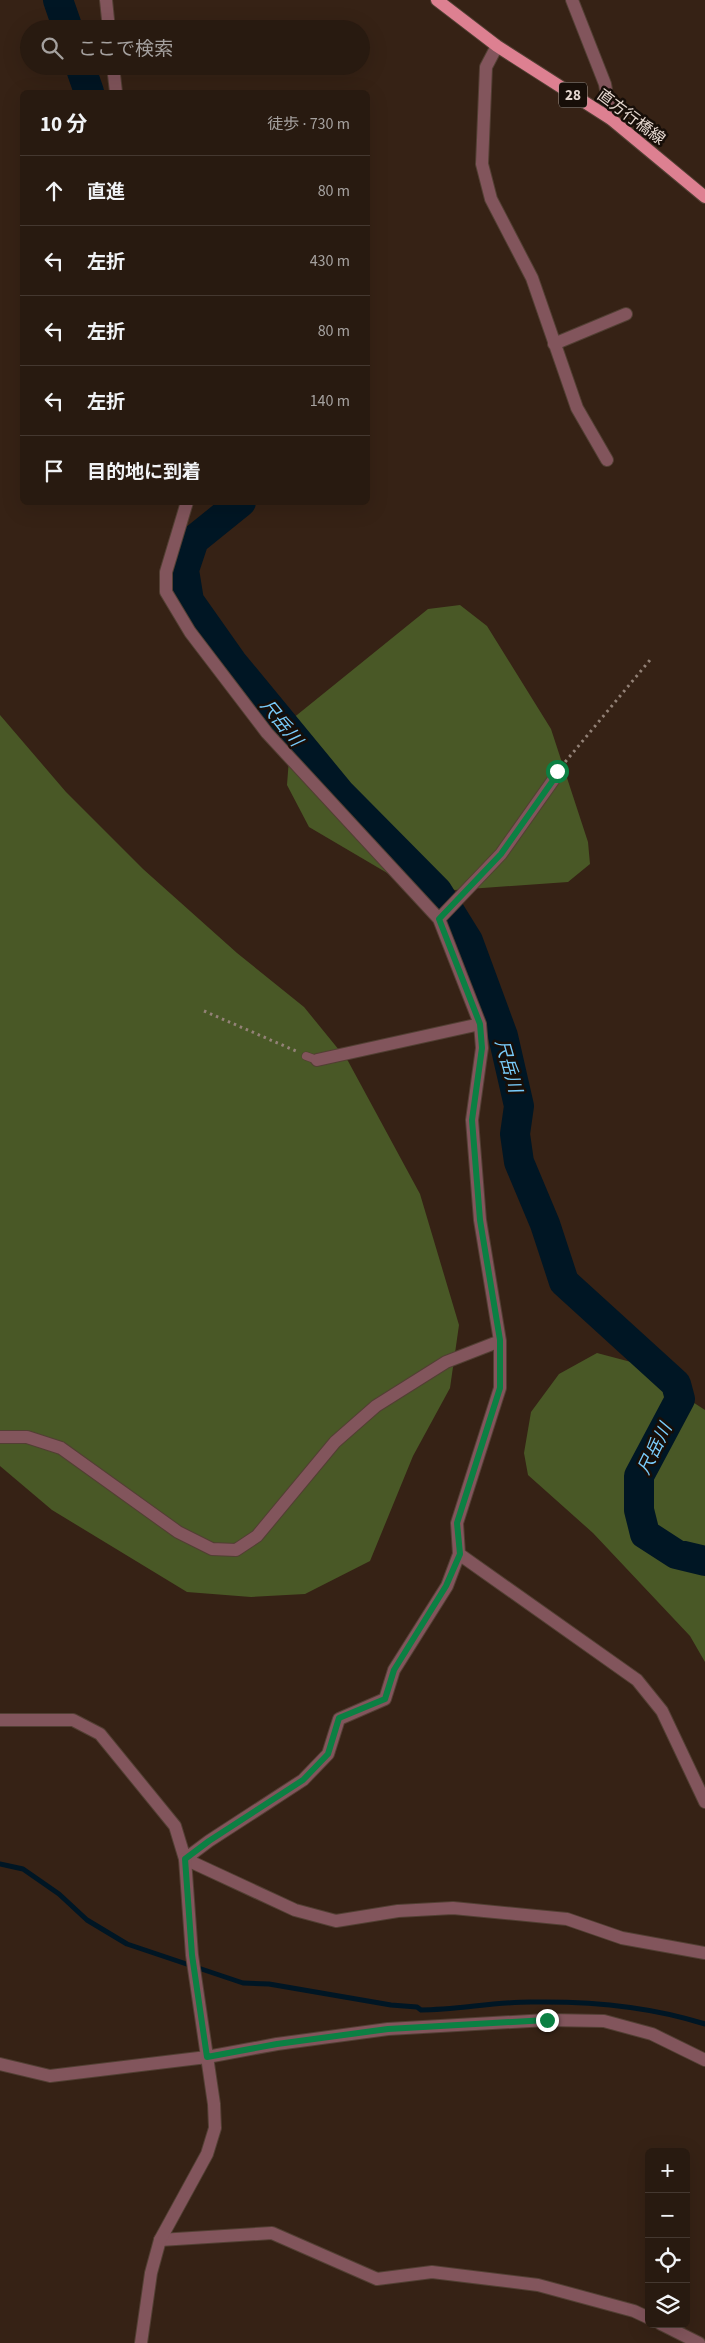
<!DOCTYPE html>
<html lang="ja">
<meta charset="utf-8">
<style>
:root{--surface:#281a10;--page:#302319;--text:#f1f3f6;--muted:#a5a19f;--line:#443830}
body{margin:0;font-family:"Source Sans 3","Noto Sans JP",sans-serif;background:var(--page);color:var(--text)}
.controls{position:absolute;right:15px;bottom:15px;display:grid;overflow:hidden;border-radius:8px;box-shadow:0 5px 20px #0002}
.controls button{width:45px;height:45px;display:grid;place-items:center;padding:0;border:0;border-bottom:1px solid var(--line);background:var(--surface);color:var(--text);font:25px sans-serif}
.stop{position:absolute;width:15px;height:15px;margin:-11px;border:4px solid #0b8043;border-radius:50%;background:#fff}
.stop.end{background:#0b8043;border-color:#fff;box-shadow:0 1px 5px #0008}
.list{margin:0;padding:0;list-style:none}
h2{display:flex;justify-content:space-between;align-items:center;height:65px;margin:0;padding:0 20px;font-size:21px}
h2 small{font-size:16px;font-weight:400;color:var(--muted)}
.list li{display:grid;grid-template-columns:32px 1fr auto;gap:15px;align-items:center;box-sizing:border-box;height:70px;padding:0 20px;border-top:1px solid var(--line)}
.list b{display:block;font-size:19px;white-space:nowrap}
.list em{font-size:16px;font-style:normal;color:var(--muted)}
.icon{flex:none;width:28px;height:28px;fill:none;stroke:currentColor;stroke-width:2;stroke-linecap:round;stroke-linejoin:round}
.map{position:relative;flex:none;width:705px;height:2343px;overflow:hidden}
.search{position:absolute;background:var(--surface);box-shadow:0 5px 20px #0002;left:20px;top:20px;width:350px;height:55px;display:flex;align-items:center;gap:12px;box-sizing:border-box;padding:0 18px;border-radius:28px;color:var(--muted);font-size:19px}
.panel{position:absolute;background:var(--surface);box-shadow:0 5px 20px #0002;left:20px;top:90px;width:350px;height:415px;border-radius:8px}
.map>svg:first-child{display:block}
.forest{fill:#495826}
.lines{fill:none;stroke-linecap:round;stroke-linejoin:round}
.stream{stroke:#001624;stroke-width:5}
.river{stroke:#001624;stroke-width:30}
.service-casing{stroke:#523f33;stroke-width:9}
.minor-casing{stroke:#523f33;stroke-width:14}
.tertiary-casing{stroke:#523f33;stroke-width:14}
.primary-casing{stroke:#523f33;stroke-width:14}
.path{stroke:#938277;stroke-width:3;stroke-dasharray:2.5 4;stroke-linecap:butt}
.service{stroke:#82555c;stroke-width:8}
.minor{stroke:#82555c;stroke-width:12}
.tertiary{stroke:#82555c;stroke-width:12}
.primary{stroke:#dd8091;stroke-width:12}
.route{stroke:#0b8043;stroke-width:6}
.labels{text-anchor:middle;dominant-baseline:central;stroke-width:5;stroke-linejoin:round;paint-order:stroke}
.shield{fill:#170e08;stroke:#a79b93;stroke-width:1}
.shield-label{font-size:15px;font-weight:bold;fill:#e5d7cf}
.street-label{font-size:16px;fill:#e5d7cf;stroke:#170e08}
.water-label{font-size:18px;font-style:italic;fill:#79ccfb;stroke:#170e08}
</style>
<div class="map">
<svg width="705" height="2343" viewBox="0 0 705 2343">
<rect width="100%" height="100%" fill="#362215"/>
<path class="forest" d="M460,605L487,626L551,729L588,842L590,864L568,882L455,890L394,877L309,827L287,785L292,719L428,609Z
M0,715L66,792L143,869L237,953L304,1007L348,1061L420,1194L459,1325L450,1388L413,1456L370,1561L305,1594L251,1597L187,1592L52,1510L0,1466Z
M597,1353L631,1362L705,1410V1662L690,1636L593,1533L528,1475L524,1453L531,1412L559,1374Z"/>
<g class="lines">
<path class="stream" d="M0,1864L23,1869L59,1894L87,1920L127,1944L243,1983L269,1984L391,2005L417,2007L421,2010C456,2010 494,2002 531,2002C590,2001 649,2006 705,2024"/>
<path class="river" d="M58,0L68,29
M80,66L89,92
M241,502L194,540L184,570L189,601L232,662L340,793L437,891L468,941L503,1036L519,1106L515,1134L519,1162L545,1224L564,1282L676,1384L680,1399L639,1476V1510L645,1534L676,1554L705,1561"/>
<g class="service-casing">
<path id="service" d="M306,1056L317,1060"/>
</g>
<g class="minor-casing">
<path id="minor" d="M106,0L109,29
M497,46L486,67L482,164L491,199L532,278L577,408L607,460
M113,66L116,92
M554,344L626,314
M439,919L501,854L554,779
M317,1060L480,1024
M0,1437H27L61,1448L178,1532L212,1549L236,1550L257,1536L335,1442L376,1406L446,1362L500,1341
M459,1554L637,1680L662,1711L705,1802
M0,1720H73L100,1734L175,1826L185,1859L295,1910L336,1921L398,1911L453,1908L567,1919L622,1938L705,1953
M185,1859L209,1841L303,1780L328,1754L339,1719L385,1699L394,1670L447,1586L459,1554L457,1523L500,1388V1341L480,1220L472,1120L482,1048L480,1024L439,919L267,733L190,632L166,592V572L187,502
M160,2240L272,2233L377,2279L432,2272L538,2285L634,2311L649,2318
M661,2324L699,2343"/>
</g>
<g class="tertiary-casing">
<path id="tertiary" d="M572,0L605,84L611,119
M0,2064L50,2076L207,2057L277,2044L388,2029L547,2020L604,2021L652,2034L705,2060
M141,2343L151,2273L160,2240L207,2154L215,2128L214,2104L192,1955L185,1859"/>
</g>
<g class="primary-casing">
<path id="primary" d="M437,0L497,46L611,119L705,197"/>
</g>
<path class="path" d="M561,767L650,660
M204,1011L296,1051"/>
<use href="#service" class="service"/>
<use href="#minor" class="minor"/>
<use href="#tertiary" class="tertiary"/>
<use href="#primary" class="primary"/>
</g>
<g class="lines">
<path class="route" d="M547,2020L388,2029L277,2044L207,2057L192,1955L185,1859L209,1841L303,1780L328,1754L339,1718L385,1699L394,1670L446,1586L460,1554L457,1523L500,1388V1340L480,1220L472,1120L482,1048L480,1024L439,919L501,854L554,779L557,771"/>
</g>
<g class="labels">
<rect class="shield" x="559" y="82.5" width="28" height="25" rx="4"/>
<g class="shield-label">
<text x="573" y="95">28</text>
</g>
<g class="street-label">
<text transform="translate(631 117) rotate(37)">直方行橋線</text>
</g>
<g class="water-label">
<text transform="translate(281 723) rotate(51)">尺岳川</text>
<text transform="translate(508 1066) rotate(74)">尺岳川</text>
<text transform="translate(655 1449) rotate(-64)">尺岳川</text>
</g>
</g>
</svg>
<div class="controls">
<button>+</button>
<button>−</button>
<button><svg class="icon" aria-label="locate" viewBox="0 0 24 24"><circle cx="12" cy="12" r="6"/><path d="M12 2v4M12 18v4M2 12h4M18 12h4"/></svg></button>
<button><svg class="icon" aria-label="layers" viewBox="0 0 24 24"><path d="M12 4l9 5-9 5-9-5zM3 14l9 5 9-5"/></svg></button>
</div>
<div class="stop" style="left:557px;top:771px"></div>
<div class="stop end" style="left:547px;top:2020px"></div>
<div class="search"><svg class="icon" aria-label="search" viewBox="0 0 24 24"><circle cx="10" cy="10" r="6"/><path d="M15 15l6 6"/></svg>ここで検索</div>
<section class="panel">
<h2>10 分<small>徒歩 · 730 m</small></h2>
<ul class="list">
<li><svg class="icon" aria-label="ahead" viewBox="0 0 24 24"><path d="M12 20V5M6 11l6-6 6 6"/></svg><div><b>直進</b></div><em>80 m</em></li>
<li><svg class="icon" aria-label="left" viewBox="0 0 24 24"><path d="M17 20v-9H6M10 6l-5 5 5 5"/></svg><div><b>左折</b></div><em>430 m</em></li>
<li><svg class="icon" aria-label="left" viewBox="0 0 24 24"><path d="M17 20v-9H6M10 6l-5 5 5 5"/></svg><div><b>左折</b></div><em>80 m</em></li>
<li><svg class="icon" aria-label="left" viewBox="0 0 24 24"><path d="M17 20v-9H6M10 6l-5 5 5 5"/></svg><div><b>左折</b></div><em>140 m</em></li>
<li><svg class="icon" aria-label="arrive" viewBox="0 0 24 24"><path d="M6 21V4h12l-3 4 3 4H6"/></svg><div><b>目的地に到着</b></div></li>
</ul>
</section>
</div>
